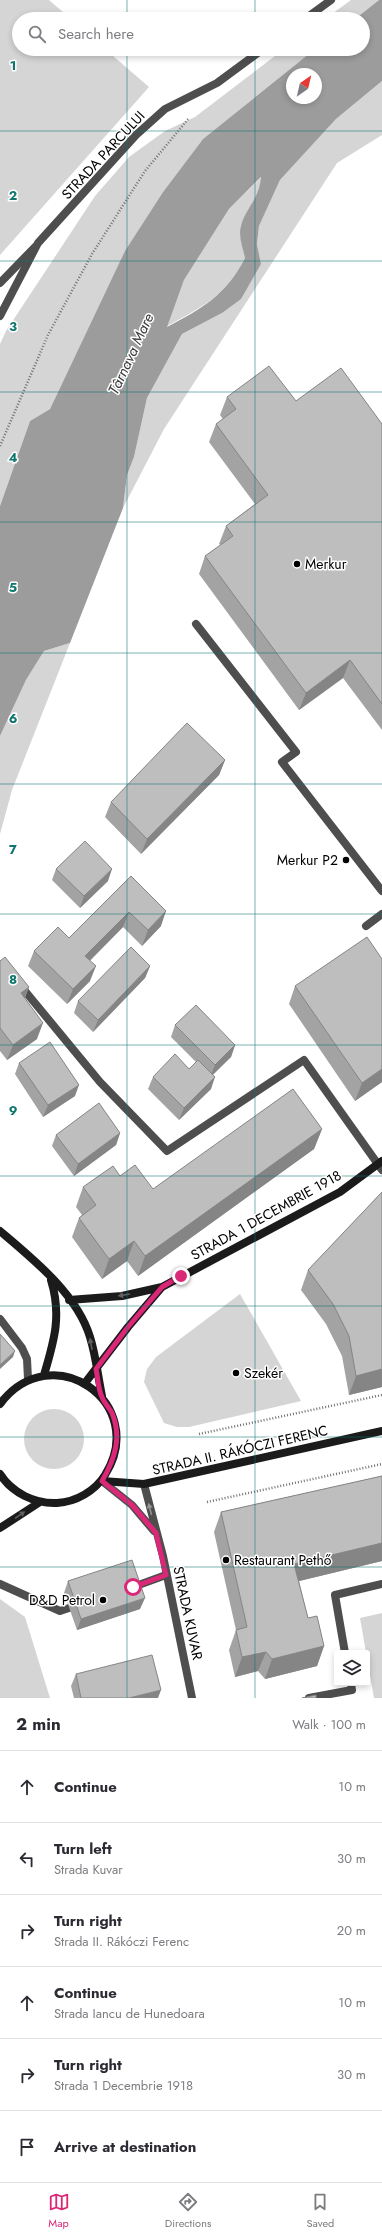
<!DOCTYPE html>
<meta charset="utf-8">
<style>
:root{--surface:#fff;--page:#f7f7f7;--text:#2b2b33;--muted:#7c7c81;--line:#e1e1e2;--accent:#db2777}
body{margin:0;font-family:Jost,sans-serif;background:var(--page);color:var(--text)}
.controls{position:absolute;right:12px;bottom:12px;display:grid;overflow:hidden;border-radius:4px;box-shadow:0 2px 6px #0003}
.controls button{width:36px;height:36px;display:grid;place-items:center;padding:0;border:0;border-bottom:1px solid var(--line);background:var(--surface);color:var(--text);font:20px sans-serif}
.compass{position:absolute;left:286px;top:68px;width:36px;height:36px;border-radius:50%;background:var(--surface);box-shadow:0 2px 6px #0003;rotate:34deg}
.stop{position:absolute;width:12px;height:12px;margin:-9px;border:3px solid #db2777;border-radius:50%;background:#fff}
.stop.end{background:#db2777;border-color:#fff;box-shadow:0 1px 4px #0008}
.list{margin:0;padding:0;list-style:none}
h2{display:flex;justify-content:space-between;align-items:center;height:52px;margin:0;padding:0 16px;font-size:17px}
h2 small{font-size:13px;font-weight:400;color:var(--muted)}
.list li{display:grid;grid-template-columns:26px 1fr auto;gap:12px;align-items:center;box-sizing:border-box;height:72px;padding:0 16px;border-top:1px solid var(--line)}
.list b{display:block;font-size:15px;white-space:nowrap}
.list p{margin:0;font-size:13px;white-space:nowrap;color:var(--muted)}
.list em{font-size:13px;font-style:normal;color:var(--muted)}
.icon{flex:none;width:22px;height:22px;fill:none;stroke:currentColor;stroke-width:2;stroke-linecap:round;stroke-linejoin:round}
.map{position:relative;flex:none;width:382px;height:1698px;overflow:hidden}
.search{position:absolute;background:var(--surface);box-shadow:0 2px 6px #0003;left:12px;right:12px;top:12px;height:44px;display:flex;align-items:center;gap:10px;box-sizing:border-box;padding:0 14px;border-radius:22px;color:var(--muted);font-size:15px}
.sheet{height:484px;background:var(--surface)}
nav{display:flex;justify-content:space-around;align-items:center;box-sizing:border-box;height:56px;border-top:1px solid var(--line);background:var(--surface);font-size:11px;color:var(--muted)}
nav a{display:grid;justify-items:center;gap:2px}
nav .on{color:var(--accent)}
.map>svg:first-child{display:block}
.green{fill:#d5d5d5}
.water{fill:#9c9c9c;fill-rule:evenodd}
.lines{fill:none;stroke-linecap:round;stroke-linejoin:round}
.path{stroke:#707070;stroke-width:2.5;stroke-dasharray:1 2;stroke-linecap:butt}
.lane{stroke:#4e4e4e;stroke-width:8}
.street{stroke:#4e4e4e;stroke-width:8}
.secondary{stroke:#1b1b1b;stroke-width:8}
.wall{fill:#a3a3a3}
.shaded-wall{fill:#858585}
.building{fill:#bebebe;stroke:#858585}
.oneway{fill:#5f5f5f}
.oneway2{fill:#959595}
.route{stroke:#db2777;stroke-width:5}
.grid{fill:none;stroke:#0f766e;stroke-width:1;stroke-opacity:0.55}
.poi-dot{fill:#000;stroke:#fff;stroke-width:1.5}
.labels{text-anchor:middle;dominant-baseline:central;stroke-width:3;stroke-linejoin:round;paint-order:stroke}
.street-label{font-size:14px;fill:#000;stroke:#fff}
.poi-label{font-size:14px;fill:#000;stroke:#fff;text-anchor:start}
.water-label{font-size:15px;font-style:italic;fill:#3d3d3d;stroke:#fff}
.grid-label{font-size:13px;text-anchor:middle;font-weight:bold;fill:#0f766e;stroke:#fff;stroke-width:3;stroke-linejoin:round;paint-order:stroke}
</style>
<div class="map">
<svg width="382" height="1698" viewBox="0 0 382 1698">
<rect width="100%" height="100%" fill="#fff"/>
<path class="green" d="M0,0H49L71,19H19V49H105L149,87L0,255Z
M351,0H379L355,19H325Z
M284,49H315L203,139L163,192L125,252L50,409L30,421L0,506V344L6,331L95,196L129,157L165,131L195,117Z
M382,81V135L337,163L164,429L123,508L127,475L134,457L147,398L182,334L222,313L261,264L257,244L259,226L280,180L336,119Z
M262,177L256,199L241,226V239L245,258C224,298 204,305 166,327L184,280L229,209Z
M70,643L12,790L0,834V736L26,680L44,651Z
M240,1294L301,1401L189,1427H177L164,1423L144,1382L147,1369L156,1357Z
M24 1439a30 30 0 1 1 60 0a30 30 0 1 1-60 0Z
M0,1599L25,1617L50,1698H0Z
M382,1613V1698H374L360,1618Z"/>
<path class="water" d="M379,0H382V81L336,119L280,180L259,226L257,244L261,264L241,299L222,313L182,334L147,398L134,457L127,475L123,508L70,643L44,651L26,680L0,736V506L30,421L50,409L125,251L163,192L203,139L315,49H363V19H355ZM292,74H316V98H292ZM261,177C259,200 245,209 241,226C238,236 243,248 245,258C226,295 203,308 167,327L184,280L229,209Z"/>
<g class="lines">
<path class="path" d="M0,446L48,335L92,254L145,171L189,118
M199,1434L382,1395
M207,1502L382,1464"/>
<path class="lane" d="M0,283L35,247
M196,624L296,752L282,762L382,891
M366,926L382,914
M20,985L100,1082L167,1151L304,1060L382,1170
M0,1319L22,1348L27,1359L28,1379
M0,1584L60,1611L69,1608
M133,1587L166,1575
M345,1653L335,1595L382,1584
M309,1698L352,1690L351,1683"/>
<path class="street" d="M305,19L331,0
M0,316L38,243L136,135L165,109L217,83L263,49
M102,1481L132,1505L154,1531
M144,1484L163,1556L192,1698"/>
<path class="secondary" d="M0,1231C33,1259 77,1294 90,1337C96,1356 98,1377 102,1396
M69,1300L122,1296L162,1287
M44,1375C54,1341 62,1316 51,1280
M85,1383L128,1327L162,1287L340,1192L382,1161
M0,1404C52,1335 150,1403 105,1475C95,1491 76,1502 57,1503C35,1504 12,1493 0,1474
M102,1481L144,1484L382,1431
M0,1528L40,1502"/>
</g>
<path class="wall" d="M227,397L296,401L382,424V730L343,678L299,710L199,574L205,556L221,545L219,544L226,526L255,504L209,442L216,424L223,419L220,415Z
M225,760L219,775L141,854L105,817L111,802Z
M56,869L108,881L80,908L52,880Z
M131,876L161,926L142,946L123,927L90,961V981L67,1004L28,966L34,951L69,938Z
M382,959V1082L355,1101L289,1004L295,986Z
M0,961L29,987L25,998L37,1039L7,1060L0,1051Z
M150,966L145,978L93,1032L74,1013L78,1001Z
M175,1025L235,1045L231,1057L213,1075L211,1089L179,1120L148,1089L153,1077L189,1069L196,1062L171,1037Z
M19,1063L75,1096L43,1117L15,1074Z
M322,1129L314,1149L138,1276L127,1261L102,1279L72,1237L79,1218L82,1215L76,1207L83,1187L120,1176L153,1189Z
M120,1133L116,1145L74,1176L52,1146L56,1135Z
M382,1192V1387L349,1395L342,1356L326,1324L301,1290L308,1270Z
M382,1476V1561L299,1581L308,1618L324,1646L317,1666L265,1679L258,1671L235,1677L229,1650L236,1630L214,1532L221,1512Z
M68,1581L140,1609L77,1630L64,1593Z
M76,1674L158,1698H74L71,1686Z"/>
<path class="shaded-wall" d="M350,660L343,678L299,710L306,693Z
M225,760L219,775L141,854L147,839Z
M112,869L108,881L80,908L84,896Z
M166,911L161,926L142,946L148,930Z
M129,912L123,927L79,971L85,956Z
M96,966L90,981L67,1004L73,989Z
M150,966L145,978L93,1032L98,1020Z
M29,987L23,1002L21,993Z
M43,1023L37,1039L7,1060L13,1045Z
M235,1045L231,1057L210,1077L215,1065Z
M382,1069V1082L355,1101L362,1083Z
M215,1077L211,1089L179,1120L184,1108Z
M79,1085L75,1096L43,1117L48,1105Z
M322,1129L314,1149L138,1276L145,1256Z
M120,1133L116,1145L74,1176L78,1164Z
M134,1241L127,1261L102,1279L109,1259Z
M15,1351L13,1357L0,1369V1365Z
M382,1369V1387L349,1395L356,1376Z
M382,1543V1561L287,1584L294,1564Z
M145,1598L140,1609L77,1630L81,1619Z
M324,1646L317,1666L265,1679L272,1659Z
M266,1652L258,1671L235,1677L242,1657Z
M161,1690L158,1698H129Z"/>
<path class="building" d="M269,366L296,401L341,368L382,424V704L350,660L306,693L205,556L233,536L226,526L268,495L216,424L236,409L227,397Z
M187,723L225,760L147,839L111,802Z
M85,841L112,869L84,896L56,869Z
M131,876L166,911L148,930L129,912L85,956L96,966L73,989L34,951L58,927L69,938Z
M367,937L382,959V1069L362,1083L295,986Z
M131,947L150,966L98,1020L78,1001Z
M5,957L29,987L21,993L43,1023L13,1045L0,1028V961Z
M196,1005L235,1045L215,1065L175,1025Z
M50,1042L79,1085L48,1105L19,1063Z
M175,1054L189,1069L198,1060L215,1077L184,1108L153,1077Z
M293,1089L322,1129L145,1256L134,1241L109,1259L79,1218L96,1205L83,1187L113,1166L120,1176L135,1165L153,1189Z
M99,1103L120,1133L78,1164L56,1135Z
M382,1192V1369L356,1376L349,1336L333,1304L308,1270Z
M0,1334L15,1351L0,1365Z
M382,1476V1543L294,1564L308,1618L317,1616L324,1646L272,1659L266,1652L242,1657L236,1630L247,1627L221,1512Z
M132,1560L145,1598L81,1619L68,1581Z
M152,1655L161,1690L129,1698H81L76,1674Z
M316,1695V1698H302Z"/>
<defs><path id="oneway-solid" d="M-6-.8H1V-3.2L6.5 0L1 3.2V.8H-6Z"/></defs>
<g class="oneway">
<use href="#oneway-solid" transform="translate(124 1295) rotate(171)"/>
<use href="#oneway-solid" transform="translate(91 1344) rotate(-101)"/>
<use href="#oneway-solid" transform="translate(20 1515) rotate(-35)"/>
</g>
<use class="oneway2" href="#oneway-solid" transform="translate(150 1509) rotate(-104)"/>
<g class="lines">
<path class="route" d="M133,1587L166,1575L156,1533L132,1505L102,1481C115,1459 122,1437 112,1413C109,1407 104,1403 102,1397C98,1389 98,1378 96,1369L128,1327L162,1287L181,1276"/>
</g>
<path class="grid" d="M127,0V19M255,0V19M127,49V1698M255,49V1698M0,131H382M0,261H382M0,392H382M0,522H382M0,653H382M0,784H382M0,914H382M0,1045H382M0,1176H382M0,1306H382M0,1437H382M0,1567H382"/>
<g class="poi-dot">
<circle cx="297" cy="564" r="4"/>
<circle cx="346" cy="860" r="4"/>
<circle cx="236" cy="1373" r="4"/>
<circle cx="226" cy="1560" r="4"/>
<circle cx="103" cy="1600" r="4"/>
</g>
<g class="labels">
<g class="street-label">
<text transform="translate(103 155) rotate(-47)">STRADA PARCULUI</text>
<text transform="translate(266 1215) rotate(-29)">STRADA 1 DECEMBRIE 1918</text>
<text transform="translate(240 1450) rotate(-13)">STRADA II. RÁKÓCZI FERENC</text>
<text transform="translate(188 1613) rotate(78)">STRADA KUVAR</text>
</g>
<g class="poi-label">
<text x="305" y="564">Merkur</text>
<text x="338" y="860" text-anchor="end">Merkur P2</text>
<text x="244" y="1373">Szekér</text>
<text x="234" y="1560">Restaurant Pethő</text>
<text x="95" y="1600" text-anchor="end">D&amp;D Petrol</text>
</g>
<g class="water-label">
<text transform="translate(131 354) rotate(-65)">Târnava Mare</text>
</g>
</g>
<g class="grid-label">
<text x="13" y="70">1</text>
<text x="13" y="200">2</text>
<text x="13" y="331">3</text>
<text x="13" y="462">4</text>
<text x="13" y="592">5</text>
<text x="13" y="723">6</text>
<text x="13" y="854">7</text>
<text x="13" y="984">8</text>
<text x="13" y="1115">9</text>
</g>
</svg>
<div class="controls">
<button><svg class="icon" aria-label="layers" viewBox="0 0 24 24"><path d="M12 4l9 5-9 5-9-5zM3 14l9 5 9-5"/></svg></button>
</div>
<svg class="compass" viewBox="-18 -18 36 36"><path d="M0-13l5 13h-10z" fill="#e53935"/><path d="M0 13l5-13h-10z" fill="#7c7c81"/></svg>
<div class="stop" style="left:133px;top:1587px"></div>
<div class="stop end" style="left:181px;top:1276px"></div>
<div class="search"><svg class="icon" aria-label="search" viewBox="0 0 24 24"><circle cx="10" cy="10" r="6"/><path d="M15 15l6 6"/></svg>Search here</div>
</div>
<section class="sheet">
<h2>2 min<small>Walk · 100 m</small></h2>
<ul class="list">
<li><svg class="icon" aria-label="ahead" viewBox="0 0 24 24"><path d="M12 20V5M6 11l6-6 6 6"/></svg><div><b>Continue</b></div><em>10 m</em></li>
<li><svg class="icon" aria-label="left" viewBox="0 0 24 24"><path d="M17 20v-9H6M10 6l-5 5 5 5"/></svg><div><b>Turn left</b><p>Strada Kuvar</p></div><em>30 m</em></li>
<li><svg class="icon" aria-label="right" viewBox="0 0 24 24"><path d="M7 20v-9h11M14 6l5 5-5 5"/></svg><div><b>Turn right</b><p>Strada II. Rákóczi Ferenc</p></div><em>20 m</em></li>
<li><svg class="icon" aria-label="ahead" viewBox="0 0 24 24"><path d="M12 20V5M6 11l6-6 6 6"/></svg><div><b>Continue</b><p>Strada Iancu de Hunedoara</p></div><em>10 m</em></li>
<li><svg class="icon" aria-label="right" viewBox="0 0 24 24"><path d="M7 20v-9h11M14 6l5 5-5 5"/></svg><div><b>Turn right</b><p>Strada 1 Decembrie 1918</p></div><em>30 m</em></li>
<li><svg class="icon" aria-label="arrive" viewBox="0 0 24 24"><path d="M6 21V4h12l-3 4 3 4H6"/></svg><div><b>Arrive at destination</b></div></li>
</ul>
</section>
<nav>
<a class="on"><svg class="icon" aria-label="map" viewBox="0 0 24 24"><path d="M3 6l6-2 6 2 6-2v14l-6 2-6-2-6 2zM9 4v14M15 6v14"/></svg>Map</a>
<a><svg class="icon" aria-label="directions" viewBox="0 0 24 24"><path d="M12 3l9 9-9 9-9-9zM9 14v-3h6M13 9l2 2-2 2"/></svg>Directions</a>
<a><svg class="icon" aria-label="saved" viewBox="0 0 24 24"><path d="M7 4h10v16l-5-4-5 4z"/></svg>Saved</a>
</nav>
